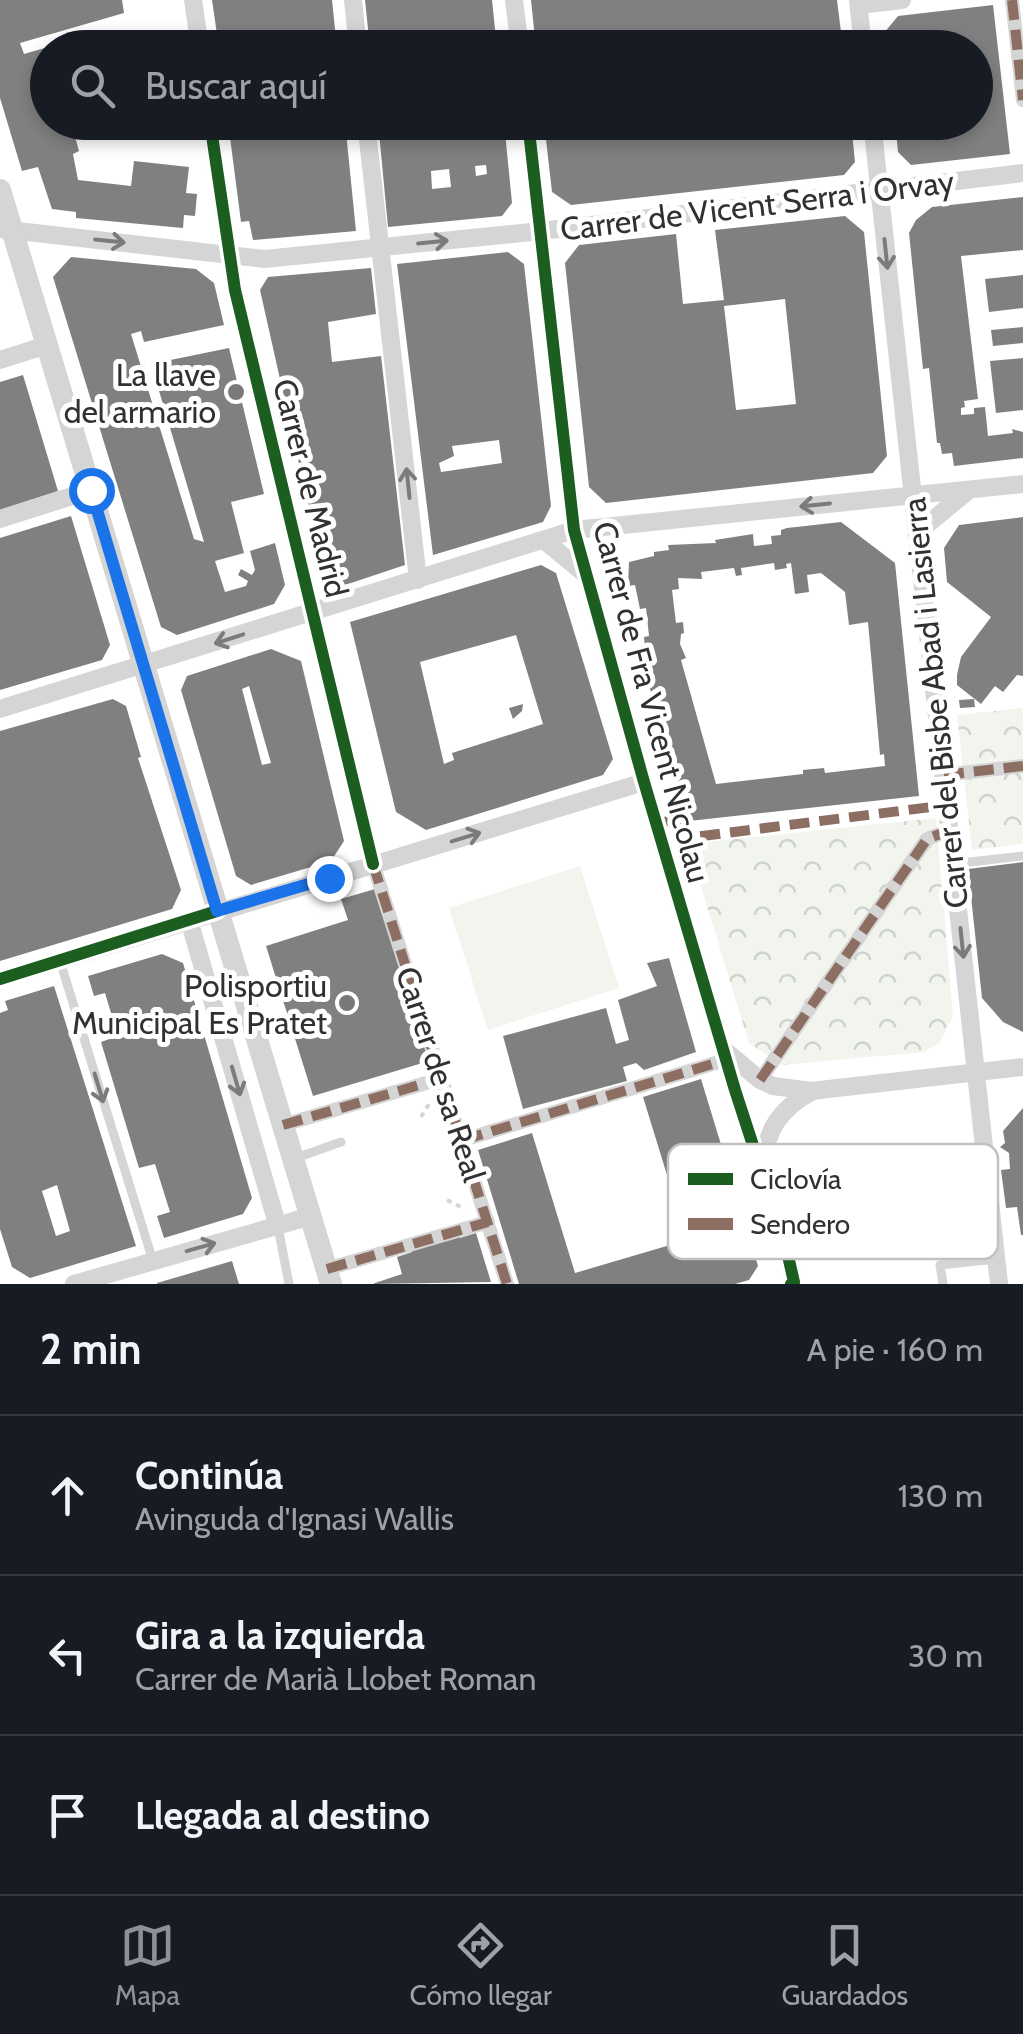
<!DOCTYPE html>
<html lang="es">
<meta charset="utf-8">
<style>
:root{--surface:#171b24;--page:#242831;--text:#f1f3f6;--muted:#9ea1a6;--line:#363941;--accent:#8c9099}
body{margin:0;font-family:Cabin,sans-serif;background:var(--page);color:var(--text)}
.stop{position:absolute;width:30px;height:30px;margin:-22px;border:8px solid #1a73e8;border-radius:50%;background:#fff}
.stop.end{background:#1a73e8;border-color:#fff;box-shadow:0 2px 10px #0008}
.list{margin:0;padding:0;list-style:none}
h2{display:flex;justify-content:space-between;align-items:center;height:130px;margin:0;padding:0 40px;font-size:42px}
h2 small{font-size:32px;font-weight:400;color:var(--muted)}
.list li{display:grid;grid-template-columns:65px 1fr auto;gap:30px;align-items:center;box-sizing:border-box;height:160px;padding:0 40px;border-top:2px solid var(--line)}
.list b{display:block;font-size:38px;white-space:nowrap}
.list p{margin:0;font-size:32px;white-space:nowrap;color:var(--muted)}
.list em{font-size:32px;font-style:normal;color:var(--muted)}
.icon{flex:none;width:55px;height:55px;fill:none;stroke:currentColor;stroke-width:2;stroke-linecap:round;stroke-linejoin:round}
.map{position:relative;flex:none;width:1023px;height:1284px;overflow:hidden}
.search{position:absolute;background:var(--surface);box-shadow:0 5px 15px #0003;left:30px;right:30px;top:30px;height:110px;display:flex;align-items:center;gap:25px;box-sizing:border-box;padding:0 35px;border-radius:55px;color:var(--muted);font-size:38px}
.sheet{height:610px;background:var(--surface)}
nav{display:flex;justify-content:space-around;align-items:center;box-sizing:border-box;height:140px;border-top:2px solid var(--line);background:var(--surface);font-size:28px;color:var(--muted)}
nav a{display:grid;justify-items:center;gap:5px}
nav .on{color:var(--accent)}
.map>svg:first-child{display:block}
.park{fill:url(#park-crowns)}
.garden{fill:#f1f5ee}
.building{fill:#808080;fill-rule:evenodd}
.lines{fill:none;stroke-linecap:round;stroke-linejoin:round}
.path{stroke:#d5d5d5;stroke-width:4;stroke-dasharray:5 5;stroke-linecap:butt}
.service{stroke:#d5d5d5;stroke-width:9}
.pedestrian{stroke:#d5d5d5;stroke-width:14}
.minor{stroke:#d5d5d5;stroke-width:18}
.tertiary{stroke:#d5d5d5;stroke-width:22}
.quiet{stroke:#8d6e63;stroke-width:10;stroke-dasharray:20 10;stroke-linecap:butt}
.cycleway-casing{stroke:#fff;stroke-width:19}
.cycleway{stroke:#1b5e20;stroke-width:12}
.oneway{stroke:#7b7b7b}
.route{stroke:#1a73e8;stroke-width:12}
.poi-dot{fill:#797979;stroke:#fff;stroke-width:4}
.labels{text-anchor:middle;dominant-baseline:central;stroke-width:10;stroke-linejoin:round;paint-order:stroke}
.street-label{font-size:32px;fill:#313131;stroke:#fff}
.poi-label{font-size:32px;fill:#313131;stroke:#fff;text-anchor:end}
.key{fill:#fff;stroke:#c1c1c1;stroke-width:2.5}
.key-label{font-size:28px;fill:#313131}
</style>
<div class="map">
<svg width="1023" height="1284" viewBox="0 0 1023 1284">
<defs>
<pattern id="park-crowns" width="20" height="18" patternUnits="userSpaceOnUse" patternTransform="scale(2.5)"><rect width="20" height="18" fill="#f1f5ee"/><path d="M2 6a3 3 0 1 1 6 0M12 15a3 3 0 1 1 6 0" fill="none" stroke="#cfd2cd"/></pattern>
</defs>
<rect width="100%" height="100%" fill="#fff"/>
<path class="park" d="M1023,708V844L972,850L957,715Z
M936,818L953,1016L940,1042L924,1052L781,1065L749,1043L688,844Z"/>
<path class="garden" d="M580,866L619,988L488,1030L449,908Z"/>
<path class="building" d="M0,0H122L124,13L20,43L24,54L48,47V122H71L79,151L73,154L78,180L131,186L134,161L189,167L186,193L197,194L195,216L184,215L183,228L76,218V212L52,209L38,167L22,171L0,98Z
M212,0H332L337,48H219Z
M365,0H492L497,48H370Z
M531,0H837L843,48H536Z
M993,5L1010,154L911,165L898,152L895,122H976V48H886L884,33L898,16Z
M228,122H345L356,231L253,240L249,221L241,222Z
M378,122H504L512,203L502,216L388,227ZM486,165L487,174L476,176L475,166ZM449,169L451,187L432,189L431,171Z
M544,122H851L855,162L844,175L571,205L552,192Z
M1023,197V250L961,256L978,399L964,401L965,407L961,408V415L974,414V408L985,407L988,436L1013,433L1012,429L1023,432V458L954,466L952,453L942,454L940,443H937L929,368L923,369L909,233L916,220L932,207Z
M845,216L864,232L887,456L873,473L606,503L589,487L565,263L579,245L676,234L683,304L724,300L715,230ZM785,299L796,404L736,410L724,306Z
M508,252L524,264L551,506L543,522L433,555L397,264ZM499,440L502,463L441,472L439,463L454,456L452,446Z
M71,257L196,269L214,283L224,325L144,342L141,331L131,334L194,539L204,542L151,364L229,348L264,494L231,502L244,553L215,561L225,592L246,586L248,581L238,575L241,569L252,575L255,570L250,551L275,543L285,585L274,604L177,635L161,627L53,277Z
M371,268L376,314L328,322L332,362L381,356L405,565L339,587L324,575L260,290L268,277Z
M1023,275V308L989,312L985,279Z
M1023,327V343L993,346L991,330Z
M1023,358V410L996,413L990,361Z
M23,375L58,491L0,510V382Z
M71,516L110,645L102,660L0,690V538Z
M1023,517V676L1017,675L1003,692L995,686L981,704L957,685V675L961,657L991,617L947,582L944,548L959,525Z
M841,522L895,563L919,796L689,821L638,648H645L644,637L649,636L646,608L640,609L635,585L628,586L629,562L654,556V552L669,550L668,545L716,543L715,540L753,534L754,546L772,544L771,536L781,535V530L787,528ZM774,563L775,570L787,568L786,564L791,563L795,594L809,592L807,575L821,573L845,592L849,625L868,622L880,755L884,754L885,766L825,773L824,768L803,770V774L716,784L681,660L686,658L680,644L681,634L684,633L683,622L676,623L672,590L679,589L678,578L702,579L701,572L734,568L736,576L742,575L741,568Z
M541,565L556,573L613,759L603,775L426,830L396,812L350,622ZM516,635L543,724L452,753L454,760L444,764L420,662Z
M271,649L301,661L344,841L331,861L251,885L236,876L181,690L187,676ZM249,686L271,763L262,765L242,689Z
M113,699L126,706L141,757L138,758L181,890L172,909L0,961V731Z
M974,699L975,707L960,708L959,700Z
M523,704L522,711L513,719L509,708Z
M1023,862V1032L1003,1022L982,998L968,869Z
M375,889L429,1061L313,1096L266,946L348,920L341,899Z
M162,954L183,963L252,1198L243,1214L164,1238L157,1216L170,1212L155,1164L139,1168L101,1042L118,1036L105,993L94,996L88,976Z
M669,958L696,1052L644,1070L636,1063L623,1067L627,1081L523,1109L503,1036L606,1008L616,1044L629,1040L618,1000L657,986L647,963Z
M54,986L136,1246L30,1278L12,1267L0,1229V1013L8,1010L5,1001ZM57,1185L70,1231L56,1236L42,1191Z
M701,1079L758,1266L749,1280L735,1284H519L478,1150L532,1133L575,1273L687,1240L643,1097Z
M1023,1108V1235H1021L1017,1207L1006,1208L1001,1170L1010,1169L1009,1153L1000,1147L1005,1143L1003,1131Z
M476,1233L491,1282L372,1284L402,1274L397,1257L412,1252L411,1248L459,1234L460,1238Z
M232,1261L239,1284H157V1283Z"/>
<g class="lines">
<path class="path" d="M421,1117L429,1104
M447,1200L465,1209"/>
<path class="service" d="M953,864L1023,856
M60,961L153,1261
M296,1158L341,1142
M278,1227L289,1284
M943,1284L940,1265L997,1259"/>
<path class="pedestrian" d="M1012,0L1023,100
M944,775L1023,766
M373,864L507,1284
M760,1080L927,839L950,830
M283,1125L443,1078
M463,1140L732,1058
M327,1269L488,1222"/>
<path class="minor" d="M193,0L200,48
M353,0L358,48
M514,0L520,48
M858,0L863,48
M859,5L902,0
M210,122L235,290L373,864
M366,122L418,580
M528,122L574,530L644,782L735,1090L786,1247L794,1282
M872,122L999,1284
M0,229L265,259L541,231L1023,173
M0,360L47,345
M0,519L91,490
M917,533L969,490
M545,541L585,574
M0,709L574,530L1023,484
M189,920L278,1227
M0,979L644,782
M723,1049L760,1080L773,1086L811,1091L1023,1067
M765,1166C764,1131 781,1108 811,1092
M74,1284L311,1216"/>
<path class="tertiary" d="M0,190L331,1284"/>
<path class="quiet" d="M1012,0L1023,100
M944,775L1023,766
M656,824L680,818L686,838L947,805
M373,864L507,1284
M760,1080L927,839L950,830
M283,1125L443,1078
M463,1140L732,1058
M327,1269L488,1222"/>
<g class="cycleway-casing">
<path id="cycleway" d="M210,122L235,290L373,864
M528,122L574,530L644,782L735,1090L786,1247L794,1282L791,1284
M0,979L217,911"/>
</g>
<use href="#cycleway" class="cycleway"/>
</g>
<defs><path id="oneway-shaft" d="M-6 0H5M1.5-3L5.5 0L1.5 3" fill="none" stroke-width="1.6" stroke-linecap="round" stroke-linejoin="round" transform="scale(2.5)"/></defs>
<g class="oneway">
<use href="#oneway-shaft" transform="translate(110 241) rotate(6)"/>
<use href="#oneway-shaft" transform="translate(433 242) rotate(-6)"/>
<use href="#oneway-shaft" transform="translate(886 254) rotate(84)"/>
<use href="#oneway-shaft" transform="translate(408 483) rotate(-96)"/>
<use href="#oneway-shaft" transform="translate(815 505) rotate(174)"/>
<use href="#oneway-shaft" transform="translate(229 639) rotate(162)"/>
<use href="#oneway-shaft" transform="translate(466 837) rotate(-17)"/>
<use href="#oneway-shaft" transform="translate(962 943) rotate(84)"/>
<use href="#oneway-shaft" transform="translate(236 1081) rotate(74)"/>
<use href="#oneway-shaft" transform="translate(99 1088) rotate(73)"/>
<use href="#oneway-shaft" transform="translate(201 1247) rotate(-16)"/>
</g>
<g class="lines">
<path class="route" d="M91,490L217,911L329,878"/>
</g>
<g class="poi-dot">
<circle cx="236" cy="392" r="10"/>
<circle cx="347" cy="1003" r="10"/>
</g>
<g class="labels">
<g class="street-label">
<text transform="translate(757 205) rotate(-7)">Carrer de Vicent Serra i Orvay</text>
<text transform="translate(311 488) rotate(76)">Carrer de Madrid</text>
<text transform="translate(652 702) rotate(75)">Carrer de Fra Vicent Nicolau</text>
<text transform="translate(935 703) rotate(-96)">Carrer del Bisbe Abad i Lasierra</text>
<text transform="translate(441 1074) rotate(72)">Carrer de sa Real</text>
</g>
<g class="poi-label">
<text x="216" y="374">La llave<tspan x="216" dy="37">del armario</tspan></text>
<text x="327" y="985">Polisportiu<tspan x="327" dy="37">Municipal Es Pratet</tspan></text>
</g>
</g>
<rect x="668" y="1144" width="330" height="115" rx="15" class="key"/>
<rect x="688" y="1173" width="45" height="12" fill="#1b5e20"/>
<rect x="688" y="1218" width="45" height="12" fill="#8d6e63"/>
<g class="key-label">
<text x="750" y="1189">Ciclovía</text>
<text x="750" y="1234">Sendero</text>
</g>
</svg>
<div class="stop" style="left:91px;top:490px"></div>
<div class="stop end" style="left:329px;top:878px"></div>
<div class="search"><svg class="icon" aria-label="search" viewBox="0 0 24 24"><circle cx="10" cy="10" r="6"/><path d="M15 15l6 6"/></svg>Buscar aquí</div>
</div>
<section class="sheet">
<h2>2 min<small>A pie · 160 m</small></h2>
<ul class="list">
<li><svg class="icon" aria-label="ahead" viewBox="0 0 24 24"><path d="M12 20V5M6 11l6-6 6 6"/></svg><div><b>Continúa</b><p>Avinguda d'Ignasi Wallis</p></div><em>130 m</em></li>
<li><svg class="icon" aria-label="left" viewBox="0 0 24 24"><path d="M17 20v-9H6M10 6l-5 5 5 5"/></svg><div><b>Gira a la izquierda</b><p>Carrer de Marià Llobet Roman</p></div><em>30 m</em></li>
<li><svg class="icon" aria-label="arrive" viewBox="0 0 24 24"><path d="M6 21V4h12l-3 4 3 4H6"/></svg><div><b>Llegada al destino</b></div></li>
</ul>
</section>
<nav>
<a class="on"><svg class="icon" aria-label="map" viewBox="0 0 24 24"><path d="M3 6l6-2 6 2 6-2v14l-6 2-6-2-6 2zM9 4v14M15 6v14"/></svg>Mapa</a>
<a><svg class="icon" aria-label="directions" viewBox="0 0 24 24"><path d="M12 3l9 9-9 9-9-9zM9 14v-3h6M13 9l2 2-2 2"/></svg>Cómo llegar</a>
<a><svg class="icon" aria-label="saved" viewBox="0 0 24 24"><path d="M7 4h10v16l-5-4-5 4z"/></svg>Guardados</a>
</nav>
